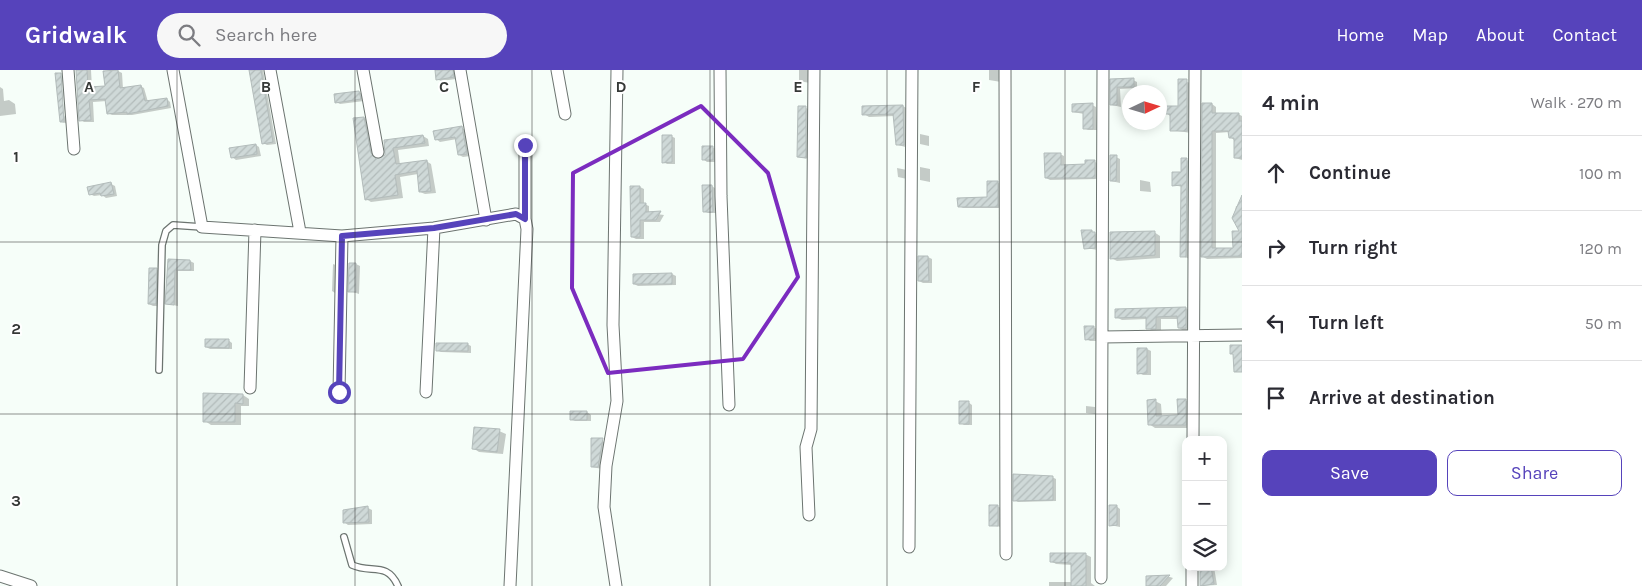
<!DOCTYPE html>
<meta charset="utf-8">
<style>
:root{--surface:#fff;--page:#f7f7f7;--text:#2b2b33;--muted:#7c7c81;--line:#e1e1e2;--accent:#5643bb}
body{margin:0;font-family:Karla,sans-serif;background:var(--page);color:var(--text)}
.controls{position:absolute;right:15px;bottom:15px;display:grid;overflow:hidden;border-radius:10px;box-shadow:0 2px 12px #0003}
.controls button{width:45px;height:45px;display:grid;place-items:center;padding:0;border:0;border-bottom:1px solid var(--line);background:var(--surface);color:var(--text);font:25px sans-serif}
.compass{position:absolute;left:1122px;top:15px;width:45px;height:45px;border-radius:50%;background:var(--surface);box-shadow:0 2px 12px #0003;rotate:86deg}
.stop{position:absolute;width:15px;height:15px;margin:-11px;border:4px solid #5643bb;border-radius:50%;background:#fff}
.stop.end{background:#5643bb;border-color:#fff;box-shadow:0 1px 5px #0008}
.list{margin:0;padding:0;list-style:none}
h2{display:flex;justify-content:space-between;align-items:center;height:65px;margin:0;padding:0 20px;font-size:21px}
h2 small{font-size:16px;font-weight:400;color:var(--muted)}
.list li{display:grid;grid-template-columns:32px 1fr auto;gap:15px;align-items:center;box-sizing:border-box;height:75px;padding:0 20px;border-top:1px solid var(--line)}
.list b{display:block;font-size:19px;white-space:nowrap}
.list em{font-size:16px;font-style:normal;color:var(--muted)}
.actions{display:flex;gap:10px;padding:15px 20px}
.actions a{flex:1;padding:11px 0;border:1px solid var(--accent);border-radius:10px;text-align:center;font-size:18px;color:var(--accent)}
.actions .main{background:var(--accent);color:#fff}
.icon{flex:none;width:28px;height:28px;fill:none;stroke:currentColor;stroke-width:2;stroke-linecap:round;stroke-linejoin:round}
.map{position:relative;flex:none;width:1242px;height:516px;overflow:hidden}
header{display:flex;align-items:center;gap:30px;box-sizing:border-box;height:70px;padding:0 25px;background:var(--accent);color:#fff}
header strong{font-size:24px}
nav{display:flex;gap:28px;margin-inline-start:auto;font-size:18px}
.search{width:350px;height:45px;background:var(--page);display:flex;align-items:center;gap:12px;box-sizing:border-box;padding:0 18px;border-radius:28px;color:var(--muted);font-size:19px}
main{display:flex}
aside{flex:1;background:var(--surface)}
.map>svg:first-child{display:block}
.shadow{fill:#0003}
.building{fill:url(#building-hatch);stroke:#b3bcbb}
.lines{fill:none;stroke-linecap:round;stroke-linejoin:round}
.lane-casing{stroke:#6c7470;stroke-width:8}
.street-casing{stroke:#6c7470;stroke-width:13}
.lane{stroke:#fff;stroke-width:5.5}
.street{stroke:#fff;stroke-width:11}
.route{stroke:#5643bb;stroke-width:6}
.marked{fill:none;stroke:#7b2cbf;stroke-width:4;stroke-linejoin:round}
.grid{fill:none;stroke:#363937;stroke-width:1;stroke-opacity:0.55}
.grid-label{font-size:16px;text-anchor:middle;font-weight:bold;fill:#363937;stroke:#fff;stroke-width:4;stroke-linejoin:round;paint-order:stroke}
</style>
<header>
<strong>Gridwalk</strong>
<div class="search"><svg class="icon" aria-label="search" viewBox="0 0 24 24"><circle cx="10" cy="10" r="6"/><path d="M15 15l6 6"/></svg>Search here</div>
<nav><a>Home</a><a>Map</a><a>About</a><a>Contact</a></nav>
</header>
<main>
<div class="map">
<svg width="1242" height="516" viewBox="0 0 1242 516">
<defs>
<pattern id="building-hatch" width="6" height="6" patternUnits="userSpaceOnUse" patternTransform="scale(1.25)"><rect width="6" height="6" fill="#cfd9d8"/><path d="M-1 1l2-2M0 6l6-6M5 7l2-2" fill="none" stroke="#b2bbba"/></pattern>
</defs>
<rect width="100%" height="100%" fill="#f6fef9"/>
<path class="shadow" d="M77,0H91L92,18L106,17L118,1L122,3L123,19L140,16L144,18L148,32L167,29L170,32L171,38L132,45H112L108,43L107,31L93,32L94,52H84L81,50Z
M250,0H263L276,74L267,75L263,73Z
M436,0H455L456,9L441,11L437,9Z
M799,0H811L810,13L799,11Z
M989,0H1001V12L989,10Z
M62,5L64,6L68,54L62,52V41L65,47Z
M1112,10H1133L1137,12V18L1120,19L1121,37L1112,35Z
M1179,10L1191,13V63L1171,60L1170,46L1166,43L1179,37Z
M0,17L3,19L4,31L9,30L15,34L16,44L0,46Z
M359,22L363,24L364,31L340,34L336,32Z
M1212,34L1216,37V44H1238L1242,46V90L1235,88L1234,70L1230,67V62L1216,63V179H1234L1242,162L1233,150L1236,136H1242V188L1207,189L1203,187Z
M1092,35L1096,37L1097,60H1088L1084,58V44L1073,42Z
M903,36L908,39L909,78L898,75L895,46L869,47L864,44Z
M806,38L810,40L809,89L798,87Z
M364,48L369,51L378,90L386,86L385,72L423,66L428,69L429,76L398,80L400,95L426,91L431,94L436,123L425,124L420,122L418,104L400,107L403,128L371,132L366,129Z
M462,58L466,60L470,86L463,87L459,85L457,69L440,72L436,69Z
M920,64L929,66V76L920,74Z
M671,66L675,68V94H667L664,92Z
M256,75L259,77L261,86L236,90L232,87Z
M712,77L716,79V92H707L703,89Z
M1060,84L1064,86V96L1086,95L1095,92L1099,94V109L1050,110L1046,108Z
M1116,87L1120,89V113L1111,111Z
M1187,90L1190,92V189L1182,186L1183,117L1173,115L1182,103Z
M920,97L930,99V112L920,110Z
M897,98L907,100V109L898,107Z
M1140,110L1150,112L1151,122L1140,121Z
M997,112L1001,115V138H963L959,136L988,128Z
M111,114L115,116L117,126L106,128L102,125L94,126L90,124Z
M712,116L716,119V143H708L704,141L703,117Z
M640,117L644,119V134L649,136V143L664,145L660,152H644V169H636L632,167Z
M1091,161L1098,165V180L1085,178Z
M1154,162L1160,166V188L1117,191L1111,188Z
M928,187L932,189V213H923L919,211Z
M170,191H190L194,193V201H178V236L167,234Z
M333,194L338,196L335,223L332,221Z
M356,194L360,196L359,224L350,221Z
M156,199L160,202L159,236H153L149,234Z
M672,204L676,206V215L638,216L634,214Z
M1186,238L1191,242V261H1184L1179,258L1178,249H1161V261H1153L1148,258L1147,249L1122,250L1116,247Z
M1093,257L1097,259L1098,271H1090L1086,269Z
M228,270L232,273V279H210L206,277Z
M467,274L471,276V283L441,282L437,280Z
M1147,279L1151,281V305H1143L1139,303Z
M205,325H243L249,329V336H241V355H211L205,351Z
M1185,330L1192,334L1191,358H1155L1149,354L1155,331L1161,334L1162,347L1179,346Z
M968,332L972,335V355H964L961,353Z
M1086,336L1095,337V344L1086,343Z
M571,342H587L591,345V351H575L571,349Z
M499,361L506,364L503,384L479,382L473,378Z
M592,370L606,372L602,399L592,397Z
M1052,407L1056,409V431L1018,432L1015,430Z
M1182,435H1186V453L1182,451Z
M997,436L1001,438V457L990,455Z
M1116,436L1120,439V457L1110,455Z
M368,438L372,440V454L348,455L344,452V441Z
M1085,484L1091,487V513L1095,516H1049V512H1072V495L1056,494L1051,491Z
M1200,497H1214L1217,515L1200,516Z
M1147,507H1170L1173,508L1166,516H1147Z"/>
<path class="building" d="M76,0H87L88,17L105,16L103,1L118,0L120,18L141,15L145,31L167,28L168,36L127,44V42L107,44L105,29L89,30L91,50L79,51Z
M249,0H261L273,72L262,74Z
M435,0H453L454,7L436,10Z
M55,3H61L64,52H60Z
M1134,8V17H1117V35H1110V9Z
M1178,9H1187V61H1170V44H1165V36H1178Z
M359,21L361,29L335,33L334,24Z
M1093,33V59H1083V42H1072V34Z
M1202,33H1212V43H1239V51H1242V88H1234V68H1229L1228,61H1212V178H1233L1232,161H1239L1232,148L1242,125V186L1201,187Z
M903,35L904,75H896L893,44L862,45V36Z
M798,36H806V88L797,87Z
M364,47L371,83L376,89L385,85L384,70L423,65L425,73L393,78L396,94L427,90L431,121L419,122L417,101L395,105L398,125L365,130L353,48Z
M462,56L467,84L458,85L455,67L435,70L433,61Z
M662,65H672V92L662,93Z
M256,74L257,84L231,88L229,78Z
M702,76H713V90H702Z
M1044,83H1061V95L1085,94V90H1095V108H1045Z
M1110,85H1117L1116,111H1110Z
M1181,88H1187L1186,187H1180L1181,115L1172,116V102H1181Z
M987,111H998V137H958L957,128L987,127Z
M111,112L114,124L101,126L100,123L89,125L87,117Z
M702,115H712L713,142H703Z
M630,116H640V133H646V142L661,141L656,150H640V167H631Z
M1081,160H1092V162H1095V178L1084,179Z
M1155,161V185L1110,189V162Z
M918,186H928L929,211H918Z
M168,189L190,190L191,200H175L174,235L165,234Z
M349,193H356V222H348Z
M149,198H157L156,234H148Z
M672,203V214H633V204Z
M1186,237V258H1178L1177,246L1156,247V259H1146V247L1115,248V239Z
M1084,256H1094V269L1085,270Z
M205,269H229V278L205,277Z
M436,273H468V281H436Z
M1230,275H1242V302H1234L1233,284H1230Z
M1137,278H1147V303L1137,304Z
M203,323L243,324V334L235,333V352H203Z
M1156,329V346L1178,345L1177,329H1186V355H1148L1147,330Z
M959,331H969V354H959Z
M570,341H587V350H570Z
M474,357L500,359L497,382L472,379Z
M591,368H603L598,397H591Z
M1013,404L1053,406V430L1013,431Z
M989,435H998V456H989Z
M1109,435H1117V455L1109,456Z
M368,436L369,452L343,453V440Z
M1050,483H1086V516H1071V493L1050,492Z
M1200,497H1211L1214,514L1200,516Z
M1170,505L1160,516H1146V506Z"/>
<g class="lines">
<g class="lane-casing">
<path id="lane" d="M159,300L162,175L166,161L173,155L202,157
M344,467L352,495C371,504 387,491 398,516"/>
</g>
<g class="street-casing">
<path id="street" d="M68,0L74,79
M173,0L202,157L342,166L434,158L516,144L525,149L527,159L510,516
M270,0L300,162
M363,0L378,82
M460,0L486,150
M557,0L565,44
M720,0L721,126L729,335
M1005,0L1006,484
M525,75V149
M1102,267L1242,265
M250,318L255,160
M339,322L342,166
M426,322L434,158
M1193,370L1195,0
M809,445L806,377L811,359L814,0
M909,477L912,0
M0,506L31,516
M1101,508L1103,0
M616,516L604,437L606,396L617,331L613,255L617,0
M1192,516V497"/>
</g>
<use href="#lane" class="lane"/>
<use href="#street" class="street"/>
</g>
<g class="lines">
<path class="route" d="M339,322L342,166L434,158L516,144L525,149V75"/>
</g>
<path class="marked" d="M701,36L768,103L798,207L743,289L608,303L572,218L573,103Z"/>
<path class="grid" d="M177,0V516M355,0V516M532,0V516M710,0V516M887,0V516M1065,0V516M0,172H1242M0,344H1242"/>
<g class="grid-label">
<text x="89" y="22">A</text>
<text x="266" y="22">B</text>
<text x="444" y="22">C</text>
<text x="621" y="22">D</text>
<text x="798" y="22">E</text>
<text x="976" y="22">F</text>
<text x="16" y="92">1</text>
<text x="16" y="264">2</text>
<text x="16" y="436">3</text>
</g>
</svg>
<div class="controls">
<button>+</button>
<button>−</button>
<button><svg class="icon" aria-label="layers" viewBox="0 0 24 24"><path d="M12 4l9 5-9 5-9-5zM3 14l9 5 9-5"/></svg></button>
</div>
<svg class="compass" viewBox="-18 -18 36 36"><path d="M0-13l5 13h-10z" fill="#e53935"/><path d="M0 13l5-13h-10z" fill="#7c7c81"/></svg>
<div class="stop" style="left:339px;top:322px"></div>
<div class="stop end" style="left:525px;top:75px"></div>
</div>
<aside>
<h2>4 min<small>Walk · 270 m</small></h2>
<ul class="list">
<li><svg class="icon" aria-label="ahead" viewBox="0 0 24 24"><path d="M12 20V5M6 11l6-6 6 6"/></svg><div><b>Continue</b></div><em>100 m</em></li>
<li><svg class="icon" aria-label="right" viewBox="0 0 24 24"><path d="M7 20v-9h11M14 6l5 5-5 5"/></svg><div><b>Turn right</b></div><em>120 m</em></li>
<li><svg class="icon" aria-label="left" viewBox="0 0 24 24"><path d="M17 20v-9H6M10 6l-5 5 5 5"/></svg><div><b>Turn left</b></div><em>50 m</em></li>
<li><svg class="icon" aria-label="arrive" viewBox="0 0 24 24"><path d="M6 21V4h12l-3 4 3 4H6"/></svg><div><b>Arrive at destination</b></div></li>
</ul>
<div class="actions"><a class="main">Save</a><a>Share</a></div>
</aside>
</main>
